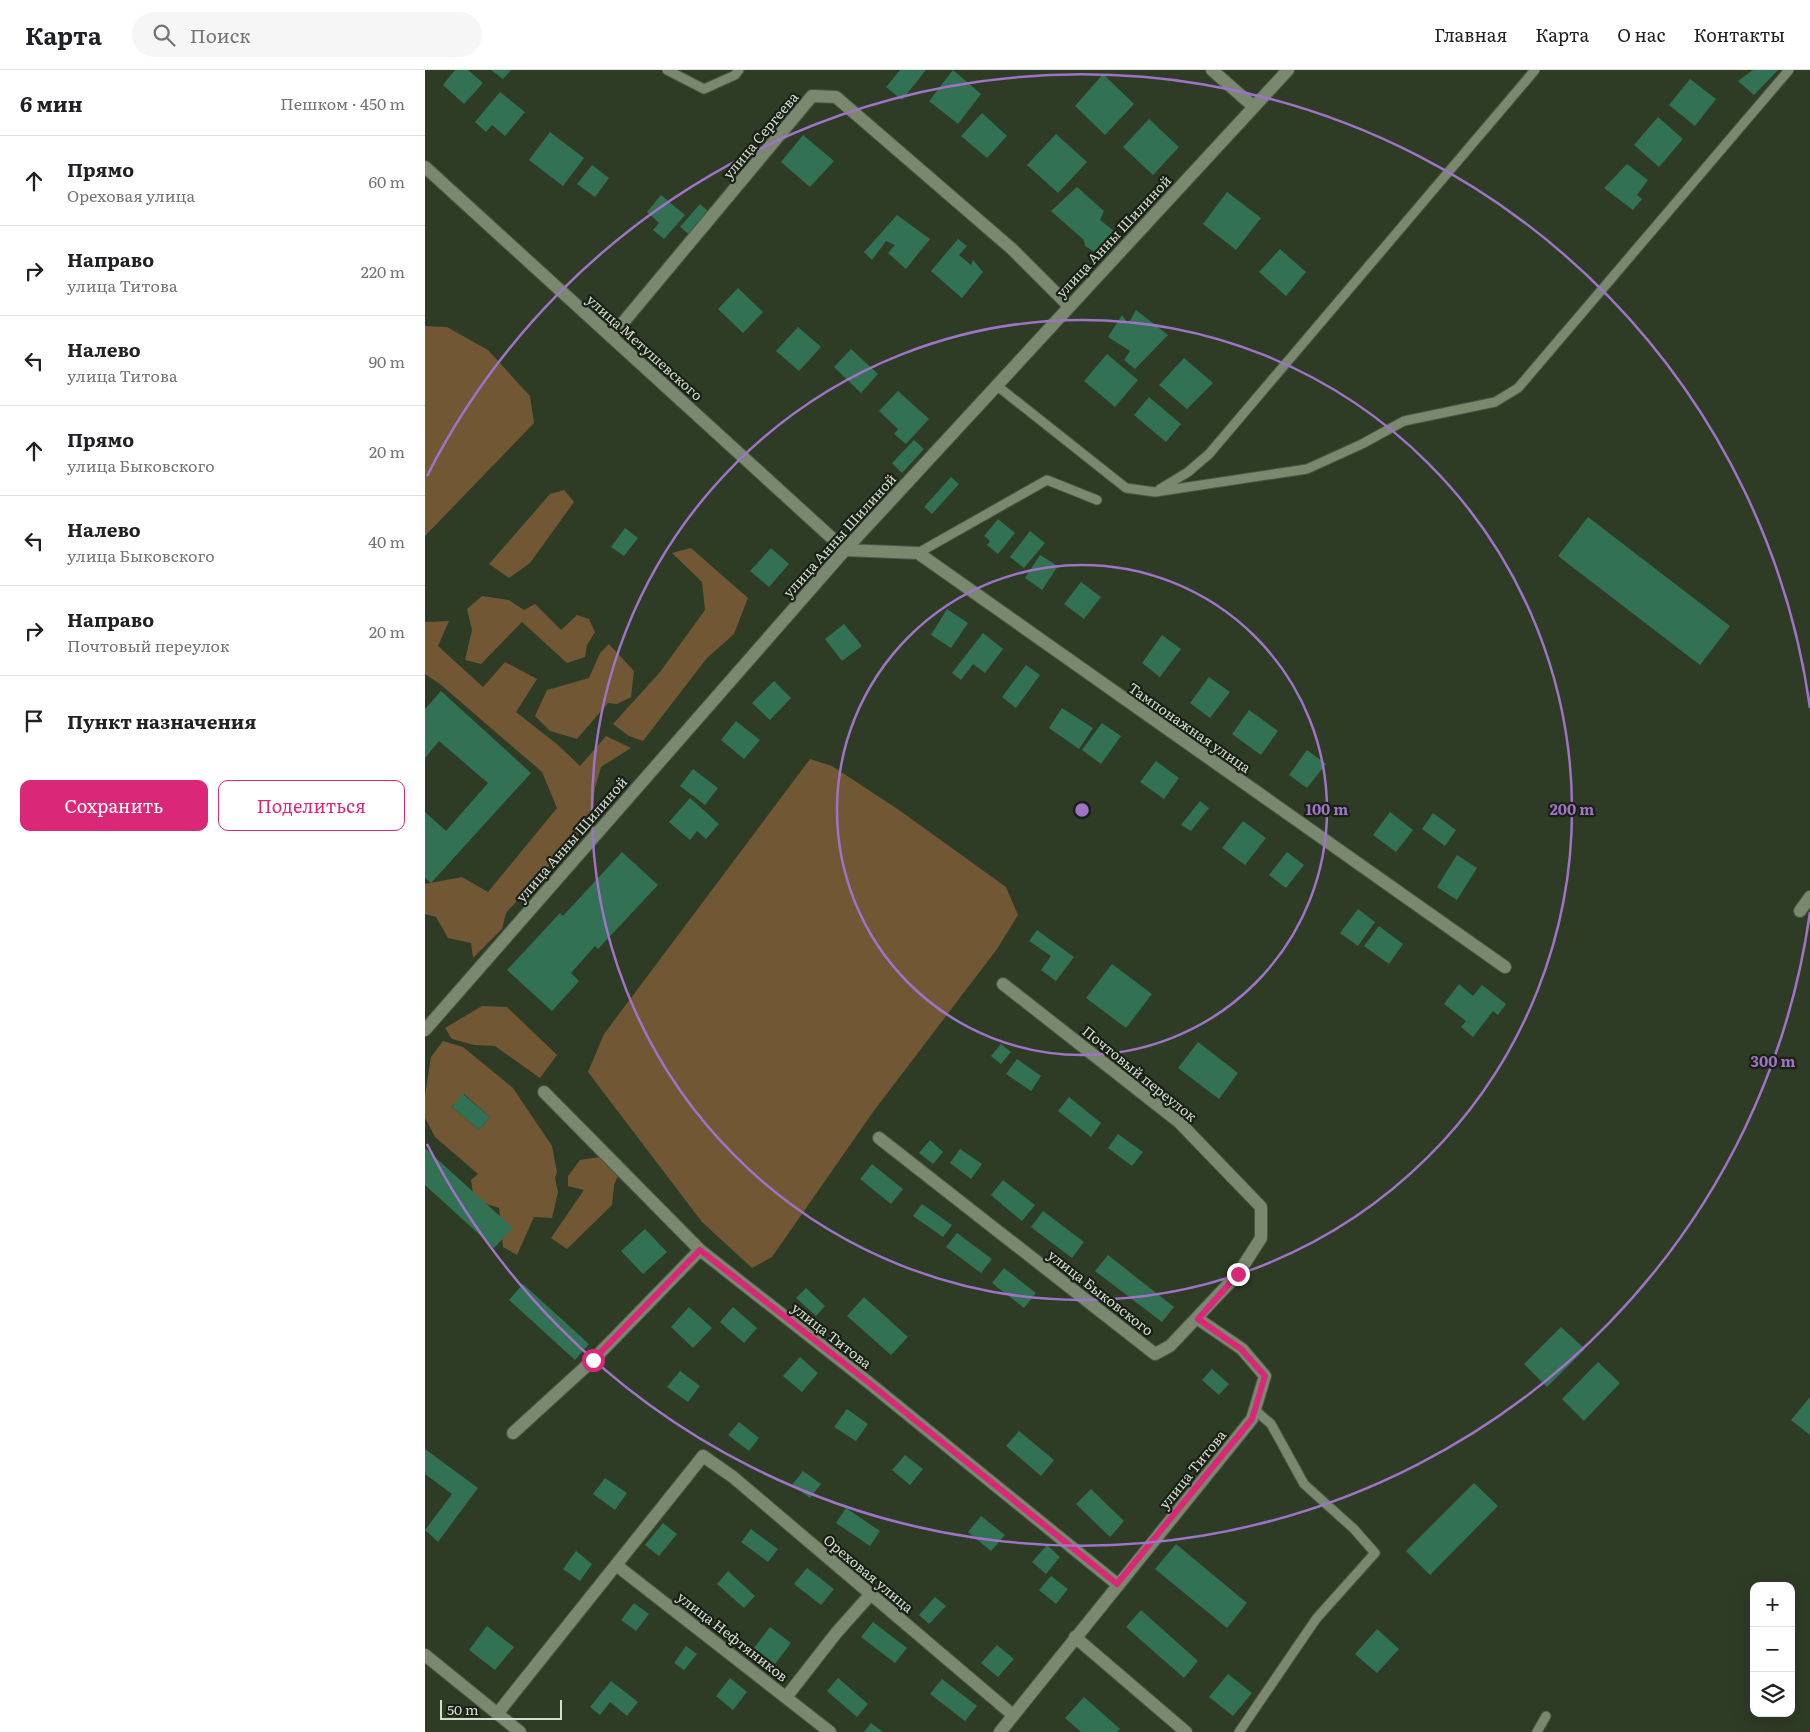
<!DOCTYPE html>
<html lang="ru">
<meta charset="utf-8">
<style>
:root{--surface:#fff;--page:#f6f6f6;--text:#202124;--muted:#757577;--line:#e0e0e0;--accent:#db2777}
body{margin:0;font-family:Literata,serif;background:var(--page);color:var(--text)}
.controls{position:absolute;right:15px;bottom:15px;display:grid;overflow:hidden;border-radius:10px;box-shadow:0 5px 20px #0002}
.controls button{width:45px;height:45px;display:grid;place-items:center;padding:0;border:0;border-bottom:1px solid var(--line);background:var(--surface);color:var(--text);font:25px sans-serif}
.scale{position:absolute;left:15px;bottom:12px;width:122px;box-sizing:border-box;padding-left:5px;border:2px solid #d5ddd0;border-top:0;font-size:14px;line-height:18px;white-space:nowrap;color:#d5ddd0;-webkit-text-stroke:4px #1a2016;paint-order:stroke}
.stop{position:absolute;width:15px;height:15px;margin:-11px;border:4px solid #db2777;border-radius:50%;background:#fff}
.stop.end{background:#db2777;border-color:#fff;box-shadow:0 1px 5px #0008}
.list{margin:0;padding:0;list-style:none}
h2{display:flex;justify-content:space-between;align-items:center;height:65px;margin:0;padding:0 20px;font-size:21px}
h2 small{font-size:16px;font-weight:400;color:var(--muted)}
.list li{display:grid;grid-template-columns:32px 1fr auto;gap:15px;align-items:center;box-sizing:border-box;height:90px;padding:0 20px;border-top:1px solid var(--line)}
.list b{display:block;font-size:19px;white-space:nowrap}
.list p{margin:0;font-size:16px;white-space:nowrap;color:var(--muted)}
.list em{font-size:16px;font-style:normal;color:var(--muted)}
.actions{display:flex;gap:10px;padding:15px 20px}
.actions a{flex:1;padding:11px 0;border:1px solid var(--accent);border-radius:10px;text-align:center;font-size:18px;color:var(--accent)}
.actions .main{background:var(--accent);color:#fff}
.icon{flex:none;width:28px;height:28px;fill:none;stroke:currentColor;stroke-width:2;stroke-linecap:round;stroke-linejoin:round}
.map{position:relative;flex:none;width:1385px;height:1662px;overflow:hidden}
header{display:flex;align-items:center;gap:30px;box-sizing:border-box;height:70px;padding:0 25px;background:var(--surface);border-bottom:1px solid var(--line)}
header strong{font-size:24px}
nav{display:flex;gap:28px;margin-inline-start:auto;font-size:18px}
.search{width:350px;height:45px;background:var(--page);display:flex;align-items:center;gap:12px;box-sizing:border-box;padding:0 18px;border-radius:28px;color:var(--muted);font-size:19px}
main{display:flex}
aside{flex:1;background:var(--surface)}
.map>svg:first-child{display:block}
.green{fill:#715734;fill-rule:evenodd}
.building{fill:#337155}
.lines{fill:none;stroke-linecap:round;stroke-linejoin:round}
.service-casing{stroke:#4b5644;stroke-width:11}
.minor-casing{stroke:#4b5644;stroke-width:14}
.service{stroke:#79886f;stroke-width:9}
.minor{stroke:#79886f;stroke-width:12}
.route{stroke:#db2777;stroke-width:6}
.ring{fill:none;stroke:#9f73c6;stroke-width:2.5}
.labels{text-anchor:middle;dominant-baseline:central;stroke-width:4.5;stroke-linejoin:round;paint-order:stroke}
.street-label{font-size:14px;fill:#d5ddd0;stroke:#1a2016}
.centre{fill:#9f73c6;stroke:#1a2016;stroke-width:2.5}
.ring-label{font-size:15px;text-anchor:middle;font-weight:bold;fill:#9f73c6;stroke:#1a2016;stroke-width:4.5;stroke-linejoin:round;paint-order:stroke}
</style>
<header>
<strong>Карта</strong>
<div class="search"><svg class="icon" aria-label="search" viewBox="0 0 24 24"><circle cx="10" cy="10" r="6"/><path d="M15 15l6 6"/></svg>Поиск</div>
<nav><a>Главная</a><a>Карта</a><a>О нас</a><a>Контакты</a></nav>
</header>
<main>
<aside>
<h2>6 мин<small>Пешком · 450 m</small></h2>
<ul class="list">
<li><svg class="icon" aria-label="ahead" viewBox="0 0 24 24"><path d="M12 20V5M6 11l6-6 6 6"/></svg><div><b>Прямо</b><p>Ореховая улица</p></div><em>60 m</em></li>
<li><svg class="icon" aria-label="right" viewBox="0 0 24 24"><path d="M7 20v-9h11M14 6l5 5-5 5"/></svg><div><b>Направо</b><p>улица Титова</p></div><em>220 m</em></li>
<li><svg class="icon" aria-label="left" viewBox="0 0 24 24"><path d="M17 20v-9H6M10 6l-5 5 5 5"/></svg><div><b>Налево</b><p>улица Титова</p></div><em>90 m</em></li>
<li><svg class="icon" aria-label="ahead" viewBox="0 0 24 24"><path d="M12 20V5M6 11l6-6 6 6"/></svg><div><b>Прямо</b><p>улица Быковского</p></div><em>20 m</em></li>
<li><svg class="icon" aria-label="left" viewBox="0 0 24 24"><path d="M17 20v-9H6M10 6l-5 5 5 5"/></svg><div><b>Налево</b><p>улица Быковского</p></div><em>40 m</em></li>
<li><svg class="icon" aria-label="right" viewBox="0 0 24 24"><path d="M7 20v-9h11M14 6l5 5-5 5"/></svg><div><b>Направо</b><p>Почтовый переулок</p></div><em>20 m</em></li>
<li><svg class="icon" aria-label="arrive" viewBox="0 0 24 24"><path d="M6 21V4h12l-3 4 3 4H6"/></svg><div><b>Пункт назначения</b></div></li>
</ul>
<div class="actions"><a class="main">Сохранить</a><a>Поделиться</a></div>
</aside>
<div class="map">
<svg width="1385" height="1662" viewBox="0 0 1385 1662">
<rect width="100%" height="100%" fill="#2e3b25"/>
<path class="green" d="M0,256L22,257L63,280L105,326L109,353L0,466Z
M139,420L149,432L105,493L84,508L64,494L125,424Z
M266,478L323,528L309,564L282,588L218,671L204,666L188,654L235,602L280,540L277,512L247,483Z
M57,526L84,530L99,540L110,534L136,560L152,545L164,549L170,562L162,575L160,587L142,593L97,552L56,594L40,590L47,560L42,539Z
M24,551L13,576L58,617L80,592L112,609L91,642L133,675L155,696L181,666L206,678L176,697L170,718L166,750L81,843L77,859L48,888L46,873L23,868L11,847L0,844V814L37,807L63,822L132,738L117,702L15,614L0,604V552Z
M184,574L209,601L206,627L192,634L183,633L152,669L125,661L110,646L122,620L164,608L175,583Z
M385,689L407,696L474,740L581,817L593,845L572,879L448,1042L347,1187L327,1198L277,1152L163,1002L179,964Z
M57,936L82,937L132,985L115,1008L70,976L49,975L27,969L20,958Z
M18,971L38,977L88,1018L127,1076L132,1102L130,1108L133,1122L127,1148L109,1147L92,1185L78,1177L74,1138L49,1130L46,1110L53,1104L10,1067L0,1048V1025L6,987ZM39,1024L65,1047L54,1060L27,1037Z
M188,1085L197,1097L189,1115L187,1135L142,1179L126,1168L159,1120L143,1116V1106L155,1090Z"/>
<path class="building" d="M30,0H43L58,13L39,34L18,15Z
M66,0H86L78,9Z
M475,0H501L477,30L461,17Z
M528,0L556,24L533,54L504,31Z
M1328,0H1353L1329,25L1313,11Z
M678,4L709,34L680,65L650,36Z
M1265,9L1291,29L1270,56L1244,35Z
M75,22L100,42L80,66L67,55L61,62L50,52Z
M557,43L582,66L562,88L536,66Z
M1233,47L1258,69L1234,97L1209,75Z
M724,49L754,77L728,105L698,77Z
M125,62L159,88L138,116L104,90Z
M631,64L662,92L633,123L602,95Z
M378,65L409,91L385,117L356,92Z
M1202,94L1223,110L1212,125L1217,129L1208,140L1179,118Z
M167,95L184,108L170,127L152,114Z
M652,117L679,141L675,150L689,161L671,183L660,176L659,170L626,141Z
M802,122L836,148L811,180L778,154Z
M236,125L260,145L239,169L228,160L234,153L222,142Z
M275,134L286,144L266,166L255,157Z
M472,145L505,169L481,199L463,183L470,175L461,171L447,190L439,182Z
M533,169L542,176L534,185L546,195L548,190L558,202L537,228L506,201Z
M855,179L881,202L861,226L834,202Z
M313,218L338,242L318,263L293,239Z
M711,240L743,265L710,299L699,290L705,281L683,267L697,245L703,254Z
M373,257L396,277L374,301L351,281Z
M426,279L453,304L436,323L409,297Z
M682,284L713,310L690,337L659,311Z
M759,288L788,313L762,339L734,315Z
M473,321L504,349L481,374L469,364L473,359L454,341Z
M724,327L756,354L741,372L709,345Z
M489,370L499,379L477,403L467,393Z
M526,407L534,414L507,444L499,437Z
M1163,447L1305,556L1275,595L1133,486Z
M573,449L590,463L573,484L562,475L565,471L559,466Z
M200,458L213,468L199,486L186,477Z
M605,461L620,473L599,498L585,487Z
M346,478L364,494L344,517L325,501Z
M615,485L633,496L617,520L600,508Z
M656,512L676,527L659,549L639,534Z
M522,539L543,553L526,578L506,565Z
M419,554L437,576L417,591L400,569Z
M558,563L578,579L560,603L548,594L536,610L527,603Z
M737,565L756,579L735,607L717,593Z
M601,595L615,605L591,638L577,627Z
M784,607L805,622L785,648L765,633Z
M349,611L366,628L345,650L327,633Z
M16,621L106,703L6,813L0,808V742L21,761L63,713L14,671L0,688V639Z
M637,638L668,658L654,679L624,658Z
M824,640L853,661L836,685L807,664Z
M311,651L335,670L319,689L296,670Z
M677,653L696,666L676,694L657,680Z
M882,680L901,694L882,718L864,705Z
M731,691L754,708L739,729L715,712Z
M268,699L293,718L280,735L255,716Z
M265,728L294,754L281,769L272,761L265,770L244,752Z
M775,731L784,738L766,761L756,755Z
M965,742L988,760L971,782L948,765Z
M1008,743L1031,760L1020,776L997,759Z
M818,751L841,768L820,795L797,778Z
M197,782L233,815L173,879L170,876L146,903L154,911L127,941L82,900L135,843L138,846Z
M862,782L879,795L861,818L844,805Z
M1032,785L1052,798L1032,830L1012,817Z
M933,839L950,852L933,876L915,863Z
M954,856L978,874L964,894L939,876Z
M612,860L649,887L631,911L616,900L626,886L604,871Z
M687,894L727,924L701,958L661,928Z
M1034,914L1048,926L1057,915L1081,934L1073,945L1068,941L1048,967L1036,957L1041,951L1019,934Z
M773,972L813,1003L794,1029L753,998Z
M576,974L586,982L576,994L566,986Z
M592,989L616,1006L606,1021L581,1004Z
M38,1024L65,1047L54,1060L27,1037Z
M644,1027L676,1053L666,1067L633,1041Z
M693,1064L718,1082L707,1096L683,1078Z
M505,1070L518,1082L508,1094L494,1083Z
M0,1078L88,1158L69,1178L0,1115Z
M535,1079L557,1094L546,1109L525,1093Z
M447,1094L478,1119L466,1134L435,1109Z
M578,1110L610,1135L597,1151L566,1125Z
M497,1134L527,1155L518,1167L488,1146Z
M618,1141L659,1172L647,1188L606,1157Z
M220,1159L242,1182L218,1204L196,1181Z
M532,1163L567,1189L556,1203L521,1177Z
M683,1185L749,1237L737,1252L670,1201Z
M579,1198L611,1223L599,1238L567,1213Z
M98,1214L164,1274L150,1290L84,1230Z
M381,1218L400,1236L391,1246L371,1228Z
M439,1227L483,1267L466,1285L422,1246Z
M264,1237L287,1258L268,1278L246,1257Z
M308,1237L332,1258L319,1273L295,1252Z
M1136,1257L1160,1279L1122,1317L1099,1294Z
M375,1287L393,1303L377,1322L358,1306Z
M1173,1292L1195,1313L1159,1351L1137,1329Z
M787,1299L804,1314L794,1325L777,1310Z
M255,1301L275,1316L263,1332L242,1317Z
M1385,1327V1365L1366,1350Z
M422,1339L443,1354L431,1371L409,1357Z
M314,1352L334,1368L324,1381L303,1365Z
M594,1361L629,1390L616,1406L581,1376Z
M0,1379L53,1418L13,1472L0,1460L27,1424L0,1404Z
M480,1385L498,1399L485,1415L467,1400Z
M378,1401L396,1414L385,1428L367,1415Z
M180,1408L202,1423L190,1440L168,1424Z
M1049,1413L1073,1436L1005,1505L981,1481Z
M666,1419L699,1451L685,1467L651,1434Z
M421,1438L455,1461L445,1476L411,1453Z
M556,1446L580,1465L566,1481L543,1462Z
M238,1453L252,1464L234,1486L220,1475Z
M326,1459L353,1479L343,1492L316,1472Z
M751,1474L822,1533L802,1558L730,1499Z
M622,1475L635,1487L621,1504L607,1492Z
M151,1481L167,1494L155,1511L138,1499Z
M382,1498L409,1519L396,1535L369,1514Z
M303,1501L330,1526L319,1538L292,1514Z
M626,1506L643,1519L631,1534L614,1520Z
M510,1527L521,1536L504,1554L494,1545Z
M209,1533L224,1544L211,1561L196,1550Z
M716,1540L773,1591L759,1608L701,1557Z
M448,1552L482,1578L470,1593L436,1567Z
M62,1556L89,1577L70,1600L44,1580Z
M345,1557L366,1573L350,1594L329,1578Z
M952,1559L974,1579L952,1603L930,1584Z
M572,1575L589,1589L573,1607L556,1593Z
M261,1576L272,1584L259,1600L249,1593Z
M803,1604L827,1623L808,1646L784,1627Z
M305,1608L322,1622L308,1640L291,1626Z
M413,1608L443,1634L432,1647L402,1621Z
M517,1609L552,1636L540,1651L505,1624Z
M186,1611L213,1632L202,1646L185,1632L175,1645L165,1637Z
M659,1627L695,1659L692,1662H656L640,1648Z
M446,1653L458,1662H439Z"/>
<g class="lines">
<g class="service-casing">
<path id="service" d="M242,0L279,19L310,5L314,0
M571,315L701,418L730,422L882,399L937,374L979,351L1070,332L1093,318L1364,0
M735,419L763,402L784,384L1110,0
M493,483L622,410L672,430
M814,1662L891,1549L950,1483L929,1459L879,1414L846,1354L830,1340
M1112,1662L1121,1646"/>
</g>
<g class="minor-casing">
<path id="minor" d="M787,0L829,37
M0,97L420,480
M186,267L387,26L411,27L587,179L644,236
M420,480L493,483L1080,897
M1375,841L1385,827
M0,960L420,480L863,0
M119,1022L275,1180L443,1312L692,1514
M454,1068L730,1284L745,1276L813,1204L836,1168V1137L754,1052L578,914
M88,1363L168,1290L275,1180
M191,1495L405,1662
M650,1567L761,1662
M0,1585L95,1662
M362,1626L412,1562L446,1524
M72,1644L278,1386L308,1407L588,1645
M575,1662L827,1349L840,1306L817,1279L773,1249"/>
</g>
<use href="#service" class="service"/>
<use href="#minor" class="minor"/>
</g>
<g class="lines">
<path class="route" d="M168,1290L275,1180L443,1312L692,1514L827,1349L840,1306L816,1279L773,1249L813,1204"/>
</g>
<g class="ring">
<circle cx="657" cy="740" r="245"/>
<circle cx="657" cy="740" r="490"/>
<path d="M1385 842A735 735 0 0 1 2 1074M2 406A735 735 0 0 1 1385 638"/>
</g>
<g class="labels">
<g class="street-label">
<text transform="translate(335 65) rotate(-50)">улица Сергеева</text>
<text transform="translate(688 166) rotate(-47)">улица Анны Шилиной</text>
<text transform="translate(220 277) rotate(42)">улица Метушевского</text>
<text transform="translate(414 465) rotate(-48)">улица Анны Шилиной</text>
<text transform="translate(765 657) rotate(35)">Тампонажная улица</text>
<text transform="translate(146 769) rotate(-49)">улица Анны Шилиной</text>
<text transform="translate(715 1003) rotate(39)">Почтовый переулок</text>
<text transform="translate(676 1222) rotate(38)">улица Быковского</text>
<text transform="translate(407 1265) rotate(38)">улица Титова</text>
<text transform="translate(767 1399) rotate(-51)">улица Титова</text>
<text transform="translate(444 1503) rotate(40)">Ореховая улица</text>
<text transform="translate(308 1566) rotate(38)">улица Нефтяников</text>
</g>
</g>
<circle cx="657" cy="740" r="8" class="centre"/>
<g class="ring-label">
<text x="902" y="745">100 m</text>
<text x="1147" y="745">200 m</text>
<text x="1348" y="997">300 m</text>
</g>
</svg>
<div class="controls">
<button>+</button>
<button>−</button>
<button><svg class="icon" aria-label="layers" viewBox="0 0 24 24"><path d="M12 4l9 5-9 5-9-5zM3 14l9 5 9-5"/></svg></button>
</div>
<div class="scale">50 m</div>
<div class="stop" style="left:168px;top:1290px"></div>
<div class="stop end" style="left:813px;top:1204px"></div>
</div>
</main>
